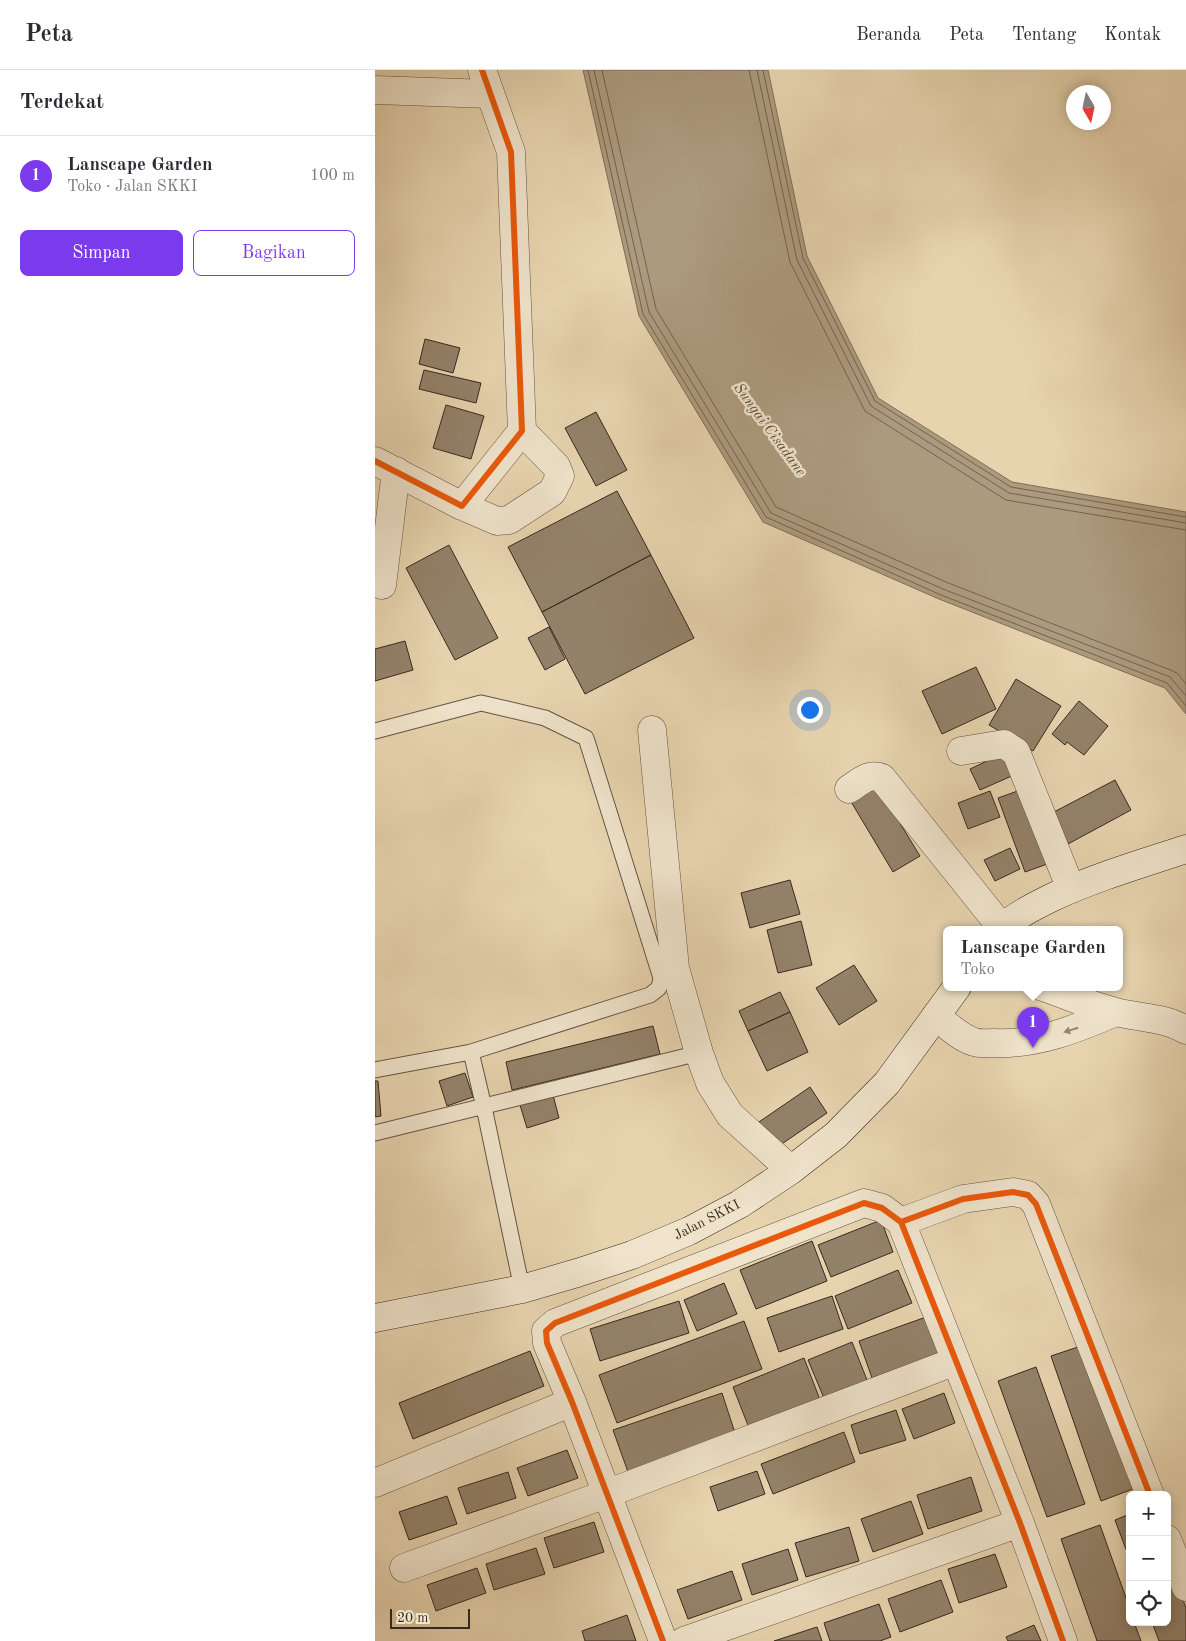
<!DOCTYPE html>
<html lang="id">
<meta charset="utf-8">
<style>
:root{--surface:#fff;--page:#f7f7f7;--text:#2b2b33;--muted:#7c7c81;--line:#e1e1e2;--accent:#7c3aed}
body{margin:0;font-family:"Old Standard TT",serif;background:var(--page);color:var(--text)}
.controls{position:absolute;right:15px;bottom:15px;display:grid;overflow:hidden;border-radius:8px;box-shadow:0 2px 12px #0003}
.controls button{width:45px;height:45px;display:grid;place-items:center;padding:0;border:0;border-bottom:1px solid var(--line);background:var(--surface);color:var(--text);font:25px sans-serif}
.compass{position:absolute;left:691px;top:15px;width:45px;height:45px;border-radius:50%;background:var(--surface);box-shadow:0 2px 12px #0003;rotate:171deg}
.scale{position:absolute;left:15px;bottom:12px;width:80px;box-sizing:border-box;padding-left:5px;border:2px solid #382920;border-top:0;font-size:14px;line-height:18px;white-space:nowrap;color:#382920;-webkit-text-stroke:4px #efe3cb;paint-order:stroke}
.you{position:absolute;left:434px;top:639px;width:18px;height:18px;margin:-12px;border:4px solid #fff;border-radius:50%;background:#1a73e8;box-shadow:0 0 0 8px #1a73e833}
.badge{display:grid;place-items:center;width:32px;height:32px;border-radius:50%;background:var(--accent);color:#fff;font-size:16px;font-weight:700}
.pin{position:absolute;translate:-50% -41px;filter:drop-shadow(0 1px 2px #0008)}
.pin::after{content:'';position:absolute;top:26px;width:18px;height:15px;background:inherit;clip-path:polygon(0 0,100% 0,50% 100%)}
.popup{position:absolute;left:568px;top:856px;width:180px;height:65px;box-sizing:border-box;display:grid;place-content:center;border-radius:8px;background:var(--surface);filter:drop-shadow(0 1px 4px #0005);font-size:16px;white-space:nowrap;color:var(--muted)}
.popup b{font-size:19px;color:var(--text)}
.popup::after{content:'';position:absolute;left:50%;top:100%;margin-left:-10px;border:10px solid transparent;border-top-color:var(--surface)}
.list{margin:0;padding:0;list-style:none}
h2{display:flex;justify-content:space-between;align-items:center;height:65px;margin:0;padding:0 20px;font-size:21px}
h2 small{font-size:16px;font-weight:400;color:var(--muted)}
.list li{display:grid;grid-template-columns:32px 1fr auto;gap:15px;align-items:center;box-sizing:border-box;height:80px;padding:0 20px;border-top:1px solid var(--line)}
.list b{display:block;font-size:19px;white-space:nowrap}
.list p{margin:0;font-size:16px;white-space:nowrap;color:var(--muted)}
.list em{font-size:16px;font-style:normal;color:var(--muted)}
.actions{display:flex;gap:10px;padding:15px 20px}
.actions a{flex:1;padding:11px 0;border:1px solid var(--accent);border-radius:8px;text-align:center;font-size:18px;color:var(--accent)}
.actions .main{background:var(--accent);color:#fff}
.icon{flex:none;width:28px;height:28px;fill:none;stroke:currentColor;stroke-width:2;stroke-linecap:round;stroke-linejoin:round}
.map{position:relative;flex:none;width:811px;height:1571px;overflow:hidden}
header{display:flex;align-items:center;gap:30px;box-sizing:border-box;height:70px;padding:0 25px;background:var(--surface);border-bottom:1px solid var(--line)}
header strong{font-size:24px}
nav{display:flex;gap:28px;margin-inline-start:auto;font-size:18px}
main{display:flex}
aside{flex:1;background:var(--surface)}
.map>svg:first-child{display:block}
.water{fill:#ac9a7e;stroke:#7e6d58}
.lines{fill:none;stroke-linecap:round;stroke-linejoin:round}
.shore{stroke:#72624f;stroke-width:1}
.building{fill:#93826a;stroke:#382920}
.lane-casing{stroke:#645444;stroke-width:17}
.street-casing{stroke:#645444;stroke-width:29}
.secondary-casing{stroke:#382920;stroke-width:29}
.lane{stroke:#efe3cb;stroke-width:15}
.street{stroke:#efe3cb;stroke-width:28}
.secondary{stroke:#efe3cb;stroke-width:28}
.cycleway-casing{stroke:#efe3cb;stroke-width:9}
.cycleway{stroke:#e8590c;stroke-width:6}
.oneway{fill:#948676}
.labels{text-anchor:middle;dominant-baseline:central;stroke-width:5;stroke-linejoin:round;paint-order:stroke}
.street-label{font-size:14px;fill:#382920;stroke:#efe3cb}
.water-label{font-size:15px;font-style:italic;fill:#5b4b3c;stroke:#efe3cb}
</style>
<header>
<strong>Peta</strong>
<nav><a>Beranda</a><a>Peta</a><a>Tentang</a><a>Kontak</a></nav>
</header>
<main>
<aside>
<h2>Terdekat<small></small></h2>
<ul class="list">
<li><span class="badge">1</span><div><b>Lanscape Garden</b><p>Toko · Jalan SKKI</p></div><em>100 m</em></li>
</ul>
<div class="actions"><a class="main">Simpan</a><a>Bagikan</a></div>
</aside>
<div class="map">
<svg width="811" height="1571" viewBox="0 0 811 1571">
<rect width="100%" height="100%" fill="#e7d4af"/>
<filter id="stains"><feTurbulence type="fractalNoise" baseFrequency=".004" numOctaves="4"/><feColorMatrix values="0 0 0 0 .2 0 0 0 0 .09 0 0 0 0 .02 0 0 0 .5 -.17"/></filter>
<radialGradient id="worn" r=".72"><stop offset=".6" stop-color="#630" stop-opacity="0"/><stop offset="1" stop-color="#630" stop-opacity=".3"/></radialGradient>
<path class="water" d="M208,0H393L432,186L503,328L637,412L811,442V644L790,618L564,529L388,452L264,246Z"/>
<g class="lines">
<path class="shore" d="M213,0L268,244L391,447L566,525L792,613L811,636
M219,0L274,242L396,443L568,519L795,607L811,626
M227,0L281,239L401,437L571,512L798,601L803,604L811,614
M374,0L415,192L490,341L631,430L811,460
M382,0L422,190L496,336L634,423L811,453
M388,0L428,188L500,331L636,417L811,447"/>
</g>
<path class="building" d="M50,269L85,278L78,303L44,294Z
M49,300L106,313L101,333L44,319Z
M71,335L109,346L96,389L58,378Z
M221,342L252,400L221,416L190,358Z
M242,421L276,485L167,542L133,477Z
M74,475L123,568L80,590L31,498Z
M276,485L319,568L210,624L167,542Z
M174,557L190,589L170,600L153,568Z
M30,571L38,600L0,611V579Z
M601,597L621,639L567,664L547,621Z
M641,609L686,636L658,681L614,655Z
M704,631L733,656L709,685L692,672L690,675L677,664Z
M629,683L639,705L605,720L595,699Z
M740,710L756,740L693,774L677,743Z
M501,714L545,786L518,802L475,730Z
M651,718L678,792L650,802L623,728Z
M615,721L625,747L593,759L583,733Z
M635,778L645,799L620,811L609,790Z
M415,810L425,844L375,858L366,823Z
M426,851L437,895L403,903L392,860Z
M479,895L502,931L464,955L441,918Z
M405,922L415,942L373,961L364,941Z
M415,942L433,982L392,1001L373,961Z
M278,956L285,984L137,1020L131,992Z
M90,1003L98,1027L72,1036L64,1011Z
M0,1011H3L6,1046L0,1047Z
M435,1017L452,1043L398,1080L381,1054Z
M178,1025L184,1048L152,1058L145,1035Z
M506,1150L518,1182L456,1207L443,1175Z
M437,1171L452,1211L381,1239L365,1200Z
M523,1200L537,1233L473,1259L460,1226Z
M349,1213L362,1244L322,1261L309,1230Z
M457,1226L468,1259L404,1282L392,1248Z
M304,1231L314,1263L225,1291L215,1259Z
M551,1247L564,1284L497,1308L484,1271Z
M369,1251L387,1299L242,1353L224,1305Z
M477,1272L494,1315L451,1333L433,1290Z
M709,1275L758,1419L726,1431L676,1286Z
M155,1281L169,1316L38,1369L24,1333Z
M429,1288L447,1335L376,1363L358,1317Z
M661,1297L710,1434L672,1447L623,1311Z
M347,1323L361,1366L253,1402L238,1360Z
M569,1323L580,1353L539,1369L527,1339Z
M521,1340L531,1370L485,1384L476,1355Z
M469,1362L480,1392L398,1424L386,1394Z
M192,1380L203,1408L153,1426L142,1398Z
M382,1401L390,1424L343,1441L335,1417Z
M133,1402L141,1428L92,1444L83,1418Z
M596,1407L607,1441L553,1459L542,1425Z
M72,1426L82,1454L34,1470L24,1442Z
M536,1431L548,1464L498,1482L486,1449Z
M755,1444V1490L740,1450Z
M219,1452L229,1482L179,1498L169,1468Z
M725,1455L755,1539V1552H759L766,1571H722L686,1469Z
M474,1457L484,1491L431,1507L420,1473Z
M161,1478L170,1504L119,1520L111,1494Z
M413,1479L423,1510L377,1525L367,1494Z
M620,1484L632,1517L584,1533L573,1499Z
M792,1487L811,1538V1571H784L777,1552H792Z
M102,1498L111,1523L61,1541L52,1515Z
M357,1501L367,1530L313,1549L302,1520Z
M566,1510L578,1542L525,1562L513,1529Z
M504,1534L516,1567L505,1571H455L449,1553Z
M252,1545L261,1571H210L207,1561Z
M659,1555L666,1571H633L631,1567Z
M442,1557L447,1571H399Z"/>
<g class="lines">
<g class="lane-casing">
<path id="lane" d="M0,661L106,633L170,648L211,668L286,908L284,918L275,925L96,982
M0,1000L96,982L109,1037L147,1219
M0,1063L324,983"/>
</g>
<g class="street-casing">
<path id="street" d="M0,20L115,24
M0,391L87,436L147,361L136,82L107,0
M87,436L122,451L134,450L177,422L185,406L181,396L147,361
M7,515L21,401
M277,660L300,898L324,983L335,1013L355,1045L416,1100
M586,681L629,674L641,682L696,819
M474,719C485,712 494,702 507,708L627,858
M668,917C692,925 716,936 741,942C764,948 789,947 811,960
M561,946C572,955 584,967 599,972C605,974 612,973 618,973C662,975 701,959 741,942
M0,1413L197,1332
M792,1469L811,1517
M29,1498L231,1424L581,1291
M288,1571L197,1332L172,1273L171,1261L180,1253L489,1133L507,1138L526,1152
M309,1571L645,1453
M688,1571L645,1453L526,1152L588,1129L638,1122L653,1125L661,1134L775,1425"/>
</g>
<g class="secondary-casing">
<path id="secondary" d="M626,859C641,845 660,836 678,827C721,807 766,794 811,779
M0,1248L147,1219L202,1203L257,1185L314,1161L365,1134L416,1100L461,1065L512,1013L582,917"/>
</g>
<use href="#lane" class="lane"/>
<use href="#street" class="street"/>
<use href="#secondary" class="secondary"/>
<g class="cycleway-casing">
<path id="cycleway" d="M0,391L87,436L147,361L136,82L107,0
M288,1571L197,1332L172,1273L171,1261L180,1253L489,1133L507,1138L526,1152
M688,1571L645,1453L526,1152L588,1129L638,1122L653,1125L661,1134L775,1425"/>
</g>
<use href="#cycleway" class="cycleway"/>
</g>
<defs><path id="oneway-solid" d="M-6-.8H1V-3.2L6.5 0L1 3.2V.8H-6Z" transform="scale(1.25)"/></defs>
<use class="oneway" href="#oneway-solid" transform="translate(696 960) rotate(162)"/>
<g class="labels">
<g class="street-label">
<text transform="translate(332 1150) rotate(-27)">Jalan SKKI</text>
</g>
<g class="water-label">
<text transform="translate(394 360) rotate(54)">Sungai Cisadane</text>
</g>
</g>
<rect width="100%" height="100%" filter="url(#stains)"/>
<rect width="100%" height="100%" fill="url(#worn)"/>
</svg>
<div class="controls">
<button>+</button>
<button>−</button>
<button><svg class="icon" aria-label="locate" viewBox="0 0 24 24"><circle cx="12" cy="12" r="6"/><path d="M12 2v4M12 18v4M2 12h4M18 12h4"/></svg></button>
</div>
<svg class="compass" viewBox="-18 -18 36 36"><path d="M0-13l5 13h-10z" fill="#e53935"/><path d="M0 13l5-13h-10z" fill="#7c7c81"/></svg>
<div class="scale">20 m</div>
<div class="you"></div>
<div class="pin badge" style="left:658px;top:978px">1</div>
<div class="popup"><b>Lanscape Garden</b>Toko</div>
</div>
</main>
